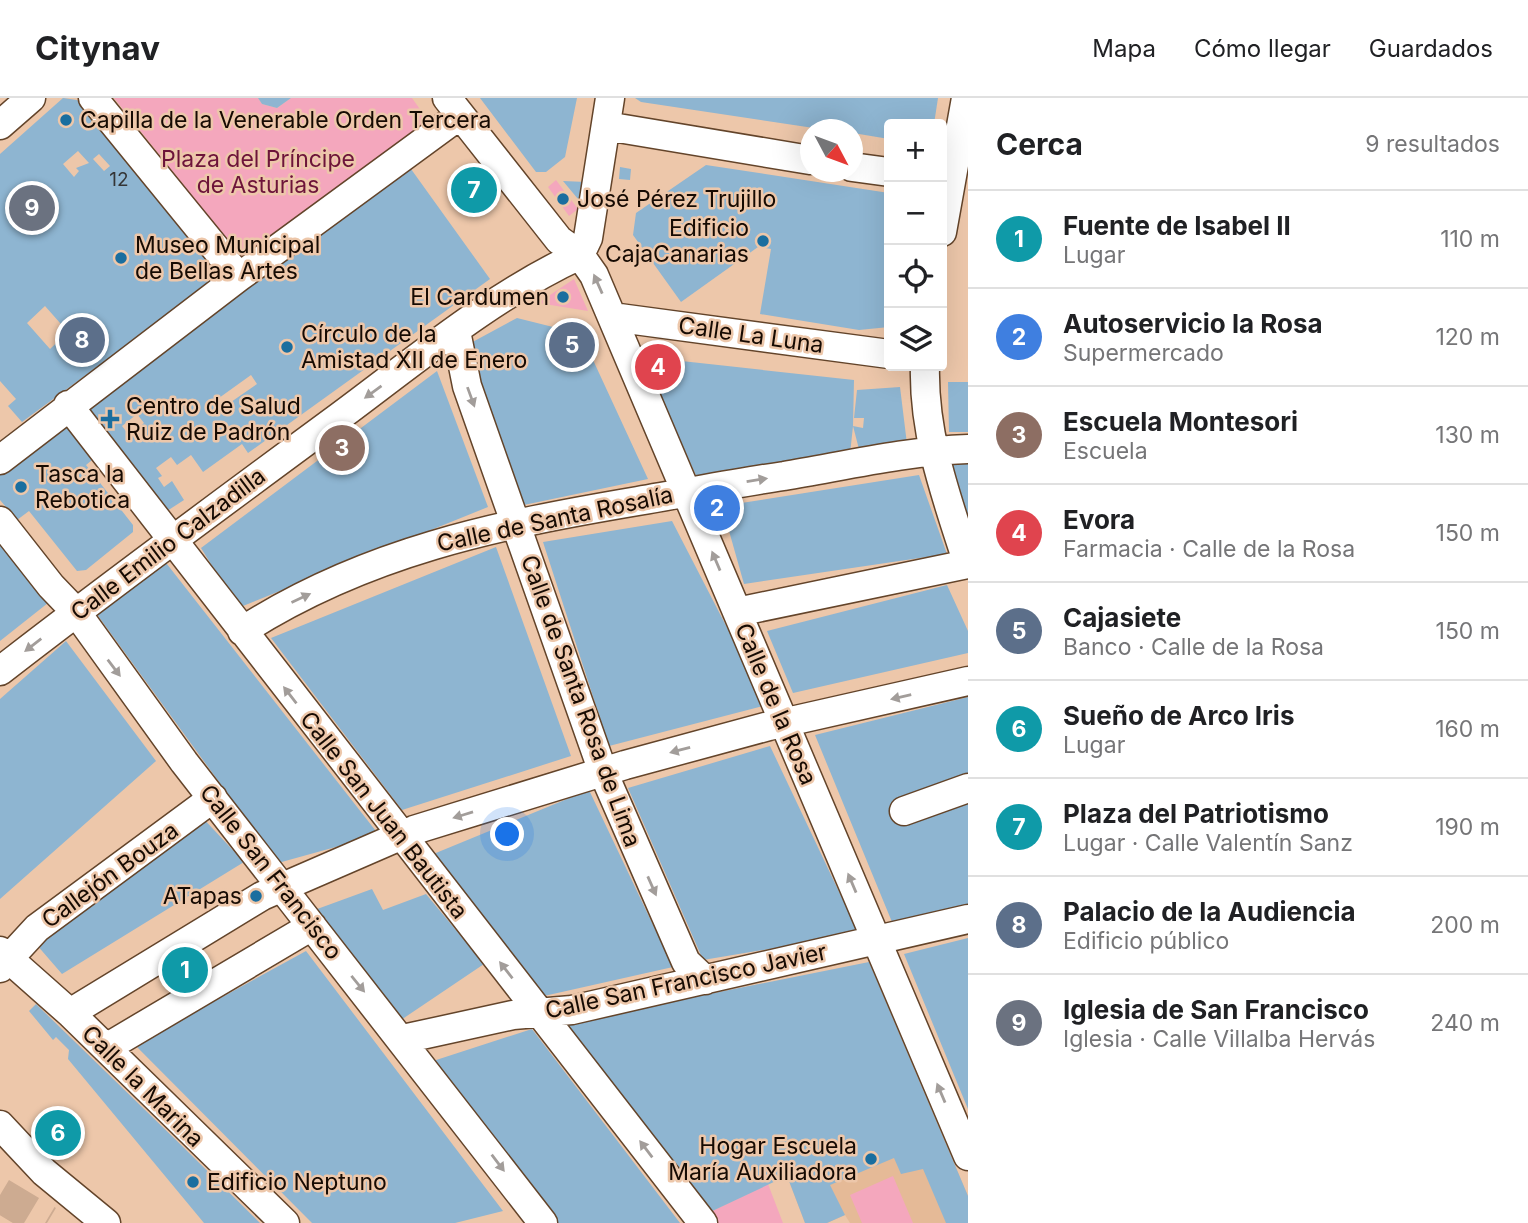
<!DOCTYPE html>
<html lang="es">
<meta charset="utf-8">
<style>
:root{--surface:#fff;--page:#f2f2f2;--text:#202124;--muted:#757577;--line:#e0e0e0;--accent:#1a6e9f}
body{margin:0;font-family:Inter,sans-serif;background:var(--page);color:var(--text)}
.controls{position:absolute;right:21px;top:21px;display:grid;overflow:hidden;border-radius:7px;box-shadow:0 7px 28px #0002}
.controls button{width:63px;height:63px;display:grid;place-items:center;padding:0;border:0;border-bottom:2px solid var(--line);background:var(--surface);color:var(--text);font:35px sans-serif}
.compass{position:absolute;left:800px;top:21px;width:63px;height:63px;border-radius:50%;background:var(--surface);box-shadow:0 7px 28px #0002;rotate:131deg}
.you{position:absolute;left:508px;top:737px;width:24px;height:24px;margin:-18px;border:5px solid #fff;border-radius:50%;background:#1a73e8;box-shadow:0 0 0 10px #1a73e833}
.badge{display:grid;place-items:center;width:46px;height:46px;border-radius:50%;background:var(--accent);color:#fff;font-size:23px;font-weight:700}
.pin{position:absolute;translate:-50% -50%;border:4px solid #fff;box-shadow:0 2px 7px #0006}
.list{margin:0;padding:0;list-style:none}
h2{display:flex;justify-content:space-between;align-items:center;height:91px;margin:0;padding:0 28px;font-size:30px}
h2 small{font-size:23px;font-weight:400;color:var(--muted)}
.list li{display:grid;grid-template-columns:46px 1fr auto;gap:21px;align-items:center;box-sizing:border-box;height:98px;padding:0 28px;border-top:2px solid var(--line)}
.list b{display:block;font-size:26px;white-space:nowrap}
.list p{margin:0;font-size:23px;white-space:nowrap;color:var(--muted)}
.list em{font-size:23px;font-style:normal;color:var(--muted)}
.icon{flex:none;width:38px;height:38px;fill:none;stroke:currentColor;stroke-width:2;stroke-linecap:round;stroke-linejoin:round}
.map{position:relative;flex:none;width:968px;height:1125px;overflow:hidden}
header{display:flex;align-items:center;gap:42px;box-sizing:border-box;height:98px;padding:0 35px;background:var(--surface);border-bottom:2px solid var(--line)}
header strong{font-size:33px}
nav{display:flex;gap:38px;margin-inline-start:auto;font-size:24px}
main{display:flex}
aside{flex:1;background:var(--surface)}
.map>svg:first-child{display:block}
.built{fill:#e5ba97}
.green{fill:#f4a7bd}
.building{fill:#8eb5d1;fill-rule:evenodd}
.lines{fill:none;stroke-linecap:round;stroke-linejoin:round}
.major-tunnel{stroke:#cdab91;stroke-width:35;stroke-dasharray:35 18;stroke-linecap:butt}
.minor-casing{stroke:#63442a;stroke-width:31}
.minor{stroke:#fff;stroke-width:28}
.oneway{fill:#a29d9a}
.poi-dot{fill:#1a6e9f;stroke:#edc7aa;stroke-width:2.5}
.labels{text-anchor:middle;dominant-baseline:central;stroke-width:5;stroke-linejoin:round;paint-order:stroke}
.number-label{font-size:19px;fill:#343536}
.poi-label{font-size:23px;fill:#160a02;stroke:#edc7aa;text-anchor:start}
.park-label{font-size:23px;fill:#6d143a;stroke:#edc7aa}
.street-label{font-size:23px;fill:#160a02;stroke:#edc7aa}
</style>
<header>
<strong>Citynav</strong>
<nav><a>Mapa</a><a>Cómo llegar</a><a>Guardados</a></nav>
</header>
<main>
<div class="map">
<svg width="968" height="1125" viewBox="0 0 968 1125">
<rect width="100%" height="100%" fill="#edc7aa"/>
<path class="built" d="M922,989L968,1098V1125H850L845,1117L827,1125H805L789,1083L797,1079L784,1047Z"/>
<path class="green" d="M114,0H258L262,6L277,10L291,0H412L429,24L246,165Z
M556,82L578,111L569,118L548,89Z
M574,181L588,213L538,205Z
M893,1078L913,1125H862L850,1097Z
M768,1086L783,1125H712L706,1116Z"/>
<path class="building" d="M63,0L77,2L221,175L218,180L22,324L8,308L16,301L0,283V56ZM78,53L89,65L76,70L79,73L74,79L63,66ZM99,56L110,68L104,73L93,61ZM45,208L68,234L50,251L27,225Z
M258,0H291L277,10L262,6Z
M480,0H577L565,59L546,74H536Z
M635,0H938L934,26H889V41L853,35V32H827L641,4Z
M706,67L889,95V229L859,232L760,216L771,151L758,149L681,204L633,137L636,115Z
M620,69L631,71L630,82L619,81Z
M411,71L490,181L248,355L242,346L203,374L191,357L177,367L171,359L156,370L162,378L158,380L164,389L172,383L184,402L167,413L158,407L81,310ZM251,277L257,286L218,313L212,305ZM137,316L144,325L129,337L122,328Z
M563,83L586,84L583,107Z
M517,220L581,236L648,381L519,408L467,247Z
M654,260L854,282L853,328L863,330L864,320H854L857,292L900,289L907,346L860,355L853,328L850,356L698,382L647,268Z
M437,273L488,409L238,510L201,450Z
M948,284H968V334H949Z
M65,319L97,358L86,367L133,427V434L86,472L77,473L29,413L17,422L0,402V371Z
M968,363V431L946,364Z
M919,377L947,456L744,486L722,408Z
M672,423L767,607L609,648L543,444Z
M0,435L53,501L0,543Z
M496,449L571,658L402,712L271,540Z
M163,461L379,737L278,765L93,511Z
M947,487L968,533V555L793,595L767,533Z
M66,543L156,663L0,801V601Z
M968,599V682L894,709L900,728L968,704V806L892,824L815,637Z
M770,648L859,836L703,862L628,690Z
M589,692L673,869L544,898L431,757Z
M200,717L244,764L62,876L36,846Z
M372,791L383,812L426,796L484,866L395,926L309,814Z
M968,840V1011L904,856Z
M306,853L503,1113L455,1125H312L135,947Z
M869,864L968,1098V1125H946L923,1071L901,1076L894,1060L830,1087L845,1117L827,1125H805L789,1083L797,1080L795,1074L706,1116L559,926Z
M36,906L176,1042L260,1125H204L68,961L69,952L56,939L53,942L29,913Z
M532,931L680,1125H556L430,964Z"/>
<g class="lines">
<path class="major-tunnel" d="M0,1097L47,1125"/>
<g class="minor-casing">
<path id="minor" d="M93,0L239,179
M447,0L559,142L580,157L594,177L968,1058
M0,27L31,0
M606,28L810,62
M852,69L889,74
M942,134L966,0
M580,157L588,140L610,0
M612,219L889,256
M456,233L467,288L603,674L686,864L705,882
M925,268C923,337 947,401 968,466
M68,307L703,1125
M0,362L239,179L460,17
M0,423L51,488L76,514L184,664L543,1125
M737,514L968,466
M242,533C365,454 496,427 638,403C686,395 735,385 784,378C844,368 907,353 968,351
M0,573C112,486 225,403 339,319C416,262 493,197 580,157
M904,713L968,690
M0,853L70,915L285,1125
M0,870L37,830L213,700
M70,915L262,798L414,732L625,667L769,628L968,583
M403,941L513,917L572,912L968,821
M106,950L312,828
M0,1027L44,1074L106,1125"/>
</g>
<use href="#minor" class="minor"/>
</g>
<defs><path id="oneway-solid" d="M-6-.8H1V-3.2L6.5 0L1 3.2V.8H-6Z" transform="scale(1.75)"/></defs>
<g class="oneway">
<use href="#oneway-solid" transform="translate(598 186) rotate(-114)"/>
<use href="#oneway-solid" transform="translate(373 294) rotate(144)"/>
<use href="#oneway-solid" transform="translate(471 299) rotate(70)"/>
<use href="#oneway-solid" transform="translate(757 382) rotate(-9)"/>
<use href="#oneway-solid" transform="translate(716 463) rotate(-113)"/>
<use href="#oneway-solid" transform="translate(301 500) rotate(-25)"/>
<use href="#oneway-solid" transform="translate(33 547) rotate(142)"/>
<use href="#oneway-solid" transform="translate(114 570) rotate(53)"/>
<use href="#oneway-solid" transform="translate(290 597) rotate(-128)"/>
<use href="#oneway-solid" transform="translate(901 599) rotate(167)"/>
<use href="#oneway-solid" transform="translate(680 652) rotate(165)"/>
<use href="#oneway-solid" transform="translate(463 717) rotate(163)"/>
<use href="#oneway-solid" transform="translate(852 785) rotate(-113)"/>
<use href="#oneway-solid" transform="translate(652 788) rotate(66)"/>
<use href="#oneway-solid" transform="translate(506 872) rotate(-128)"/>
<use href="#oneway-solid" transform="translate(358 886) rotate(51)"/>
<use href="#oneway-solid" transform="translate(941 995) rotate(-113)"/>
<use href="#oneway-solid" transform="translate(646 1051) rotate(-127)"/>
<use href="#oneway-solid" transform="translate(498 1065) rotate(53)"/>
</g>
<g class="poi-dot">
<circle cx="66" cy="22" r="7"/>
<circle cx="563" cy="101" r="7"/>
<circle cx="763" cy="143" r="7"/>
<circle cx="121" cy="160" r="7"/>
<circle cx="563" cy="199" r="7"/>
<circle cx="287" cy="249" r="7"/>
<path d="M106.5 310.5h7v7h7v7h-7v7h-7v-7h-7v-7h7z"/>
<circle cx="21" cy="389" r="7"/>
<circle cx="256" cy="798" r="7"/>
<circle cx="871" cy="1061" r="7"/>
<circle cx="193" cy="1084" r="7"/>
</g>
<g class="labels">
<g class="number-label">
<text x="119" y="81">12</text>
</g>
<g class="poi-label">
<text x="80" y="22">Capilla de la Venerable Orden Tercera</text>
<text x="577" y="101">José Pérez Trujillo</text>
<text x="749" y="130" text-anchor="end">Edificio<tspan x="749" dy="26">CajaCanarias</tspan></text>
<text x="135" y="147">Museo Municipal<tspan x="135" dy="26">de Bellas Artes</tspan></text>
<text x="549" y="199" text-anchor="end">El Cardumen</text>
<text x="301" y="236">Círculo de la<tspan x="301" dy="26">Amistad XII de Enero</tspan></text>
<text x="126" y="308">Centro de Salud<tspan x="126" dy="26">Ruiz de Padrón</tspan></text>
<text x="35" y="376">Tasca la<tspan x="35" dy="26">Rebotica</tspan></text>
<text x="242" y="798" text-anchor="end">ATapas</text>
<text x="857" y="1048" text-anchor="end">Hogar Escuela<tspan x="857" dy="26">María Auxiliadora</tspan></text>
<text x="207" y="1084">Edificio Neptuno</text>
</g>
<g class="park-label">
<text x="258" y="61">Plaza del Príncipe<tspan x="258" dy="26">de Asturias</tspan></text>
</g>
<g class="street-label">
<text transform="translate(751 237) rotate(8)">Calle La Luna</text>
<text transform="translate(555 421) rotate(-12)">Calle de Santa Rosalía</text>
<text transform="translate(168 446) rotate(-37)">Calle Emilio Calzadilla</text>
<text transform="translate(581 603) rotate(70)">Calle de Santa Rosa de Lima</text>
<text transform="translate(776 606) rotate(67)">Calle de la Rosa</text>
<text transform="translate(384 717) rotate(52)">Calle San Juan Bautista</text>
<text transform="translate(271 774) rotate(52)">Calle San Francisco</text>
<text transform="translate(110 777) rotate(-36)">Callejón Bouza</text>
<text transform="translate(686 883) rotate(-12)">Calle San Francisco Javier</text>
<text transform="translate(143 988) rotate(45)">Calle la Marina</text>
</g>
</g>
</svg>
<div class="controls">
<button>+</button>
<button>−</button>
<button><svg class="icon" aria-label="locate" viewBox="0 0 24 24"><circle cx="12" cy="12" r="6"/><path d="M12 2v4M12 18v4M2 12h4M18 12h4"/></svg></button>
<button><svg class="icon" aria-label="layers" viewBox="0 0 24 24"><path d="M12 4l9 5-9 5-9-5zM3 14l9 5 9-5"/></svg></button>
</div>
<svg class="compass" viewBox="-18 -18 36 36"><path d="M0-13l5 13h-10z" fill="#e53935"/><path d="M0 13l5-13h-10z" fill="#757577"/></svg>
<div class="you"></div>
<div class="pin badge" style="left:185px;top:872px;background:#0f9aa8">1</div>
<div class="pin badge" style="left:717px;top:410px;background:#3f7fe0">2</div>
<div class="pin badge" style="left:342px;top:350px;background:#8d6e63">3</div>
<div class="pin badge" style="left:658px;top:269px;background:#e0444e">4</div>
<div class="pin badge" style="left:572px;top:247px;background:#5c6f8a">5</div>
<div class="pin badge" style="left:58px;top:1035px;background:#0f9aa8">6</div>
<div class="pin badge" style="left:474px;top:92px;background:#0f9aa8">7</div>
<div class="pin badge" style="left:82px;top:242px;background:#5c6f8a">8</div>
<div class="pin badge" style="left:32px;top:110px;background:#6b7280">9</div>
</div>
<aside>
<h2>Cerca<small>9 resultados</small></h2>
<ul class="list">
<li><span class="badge" style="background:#0f9aa8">1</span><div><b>Fuente de Isabel II</b><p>Lugar</p></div><em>110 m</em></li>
<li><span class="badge" style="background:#3f7fe0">2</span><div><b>Autoservicio la Rosa</b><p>Supermercado</p></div><em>120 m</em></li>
<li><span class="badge" style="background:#8d6e63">3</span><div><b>Escuela Montesori</b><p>Escuela</p></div><em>130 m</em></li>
<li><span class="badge" style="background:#e0444e">4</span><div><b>Evora</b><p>Farmacia · Calle de la Rosa</p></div><em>150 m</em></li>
<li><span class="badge" style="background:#5c6f8a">5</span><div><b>Cajasiete</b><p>Banco · Calle de la Rosa</p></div><em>150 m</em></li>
<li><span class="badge" style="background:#0f9aa8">6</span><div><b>Sueño de Arco Iris</b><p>Lugar</p></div><em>160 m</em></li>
<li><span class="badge" style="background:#0f9aa8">7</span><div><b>Plaza del Patriotismo</b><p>Lugar · Calle Valentín Sanz</p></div><em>190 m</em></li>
<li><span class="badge" style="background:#5c6f8a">8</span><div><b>Palacio de la Audiencia</b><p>Edificio público</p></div><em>200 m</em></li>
<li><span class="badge" style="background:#6b7280">9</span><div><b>Iglesia de San Francisco</b><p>Iglesia · Calle Villalba Hervás</p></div><em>240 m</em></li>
</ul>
</aside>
</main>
